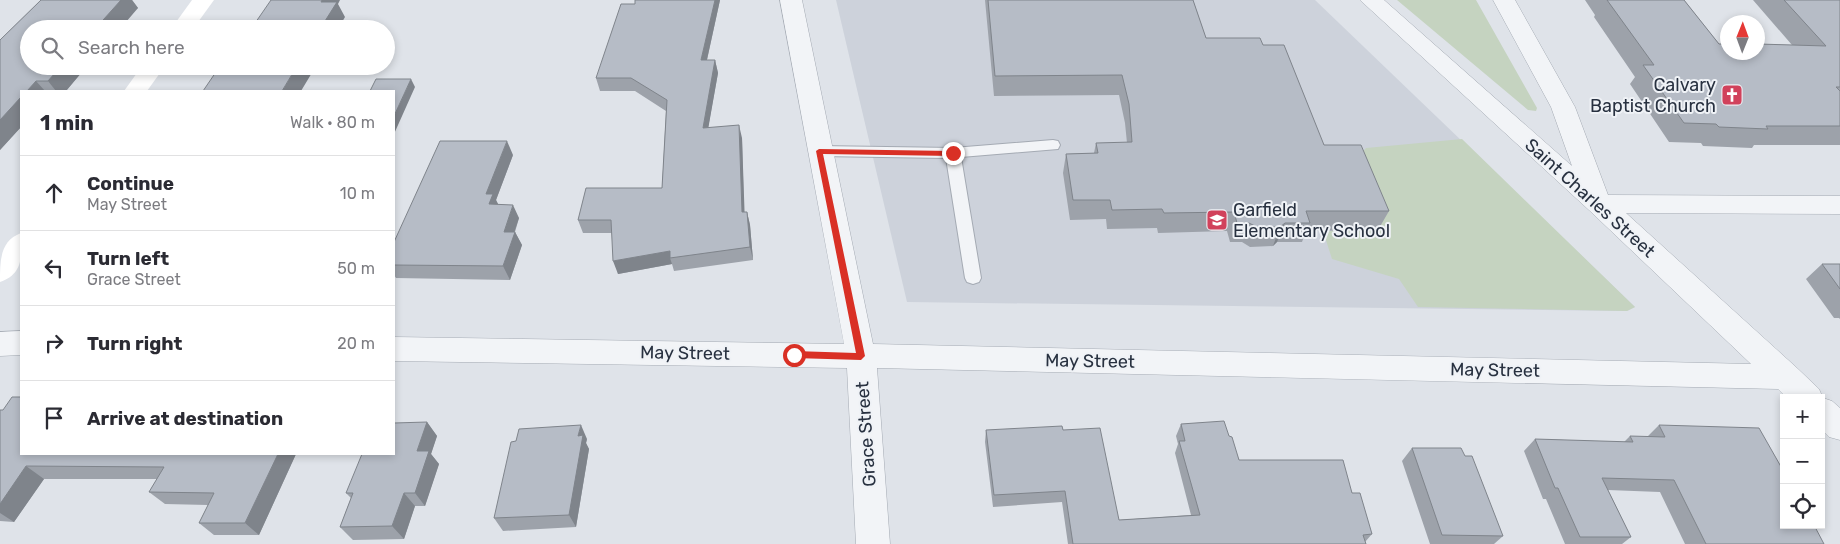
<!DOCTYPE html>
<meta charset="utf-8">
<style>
:root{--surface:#fff;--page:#f7f7f7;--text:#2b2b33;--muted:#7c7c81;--line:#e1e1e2}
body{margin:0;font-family:Rubik,sans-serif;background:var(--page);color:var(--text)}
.controls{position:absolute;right:15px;bottom:15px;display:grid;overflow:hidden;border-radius:0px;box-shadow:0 2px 8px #0003}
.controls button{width:45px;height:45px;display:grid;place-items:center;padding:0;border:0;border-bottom:1px solid var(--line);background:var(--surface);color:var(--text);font:25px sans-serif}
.compass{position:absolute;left:1720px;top:15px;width:45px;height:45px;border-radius:50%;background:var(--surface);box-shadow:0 2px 8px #0003;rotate:1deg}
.stop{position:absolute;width:15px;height:15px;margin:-11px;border:4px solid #d93025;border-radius:50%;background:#fff}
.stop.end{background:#d93025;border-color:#fff;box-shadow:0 1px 5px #0008}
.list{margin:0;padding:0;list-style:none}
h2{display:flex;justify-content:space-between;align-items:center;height:65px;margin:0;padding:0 20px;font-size:21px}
h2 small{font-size:16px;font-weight:400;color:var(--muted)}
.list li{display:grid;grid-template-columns:32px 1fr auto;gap:15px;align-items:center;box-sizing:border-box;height:75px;padding:0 20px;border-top:1px solid var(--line)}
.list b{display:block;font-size:19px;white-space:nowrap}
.list p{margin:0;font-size:16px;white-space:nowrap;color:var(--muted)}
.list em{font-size:16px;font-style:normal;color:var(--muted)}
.icon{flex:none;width:28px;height:28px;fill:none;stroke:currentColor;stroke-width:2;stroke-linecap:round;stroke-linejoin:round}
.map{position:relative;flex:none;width:1840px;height:544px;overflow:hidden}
.search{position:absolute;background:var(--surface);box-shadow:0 2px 8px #0003;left:20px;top:20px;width:375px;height:55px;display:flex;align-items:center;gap:12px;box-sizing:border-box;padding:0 18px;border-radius:28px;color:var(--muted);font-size:19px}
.panel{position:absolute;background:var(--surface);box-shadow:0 2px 8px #0003;left:20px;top:90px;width:375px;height:365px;border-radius:0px}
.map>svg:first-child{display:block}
.built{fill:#cdd2db}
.green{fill:#c5d3c0}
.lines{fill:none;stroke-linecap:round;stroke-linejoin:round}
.lane-casing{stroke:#a4aab3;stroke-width:2}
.street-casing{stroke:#a4aab3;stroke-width:1}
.lane{fill:#f2f4f7;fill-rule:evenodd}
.street{fill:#f2f4f7;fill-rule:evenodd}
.secondary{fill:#fff;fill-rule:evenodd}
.wall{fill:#9da2aa}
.shaded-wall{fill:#7f848b}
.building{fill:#b6bcc6;stroke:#7f848b}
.route{fill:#d93025}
.labels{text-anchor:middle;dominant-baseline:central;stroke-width:4;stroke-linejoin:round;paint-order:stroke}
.poi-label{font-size:18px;fill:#283140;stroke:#eff2f6;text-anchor:end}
.street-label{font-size:18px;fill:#283140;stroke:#eff2f6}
</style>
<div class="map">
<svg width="1840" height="544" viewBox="0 0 1840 544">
<rect width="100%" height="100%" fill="#dfe3e9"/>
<path class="built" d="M836,0H1315L1635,307L1627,311L907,302Z"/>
<path class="green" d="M1397,0H1476L1537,108L1536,111L1528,110Z
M1462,139L1635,307L1627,311L1418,307L1399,279L1332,259L1323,231L1378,230L1352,164L1366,148Z"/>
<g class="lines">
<g class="lane-casing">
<path id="lane" d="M1053,140L1058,141L1060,145L1058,149L961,157L981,278L979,282L973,284L967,282L965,278L946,158L819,156L814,155L812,151L814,147L819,146L953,148Z"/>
</g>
<g class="street-casing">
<path id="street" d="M780,0H802L873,344L1751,364L1590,211L1360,0H1384L1572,166L1551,107L1493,0H1515L1575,107L1608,195L1840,196V214L1626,213L1797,368L1819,389L1823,398L1832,401L1840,408V440L1829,437L1821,429V398H1787L1778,389L877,368L890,544H856L847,368L394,361V337L844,344Z
M21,331V355L0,356V332Z"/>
</g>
<use href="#lane" class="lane"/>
<use href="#street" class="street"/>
<path class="secondary" d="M192,0H214L193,29H171Z
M142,66H165L147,91H124Z
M21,233C22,254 24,274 0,282C0,260 0,241 21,233Z"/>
</g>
<path class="wall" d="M41,0H132L138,8L29,66H87L66,91H21V127L0,150V40Z
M635,0H720L707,60H715L718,73L708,128L742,138L744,212H747L750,225L753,260L674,271L672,264L618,274L612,233H583L578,220L662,188L666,111L635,91H600L596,78L635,4Z
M985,0H1193L1206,38L1263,45L1324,145L1389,211L1378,230L1306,231L1302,242H1277L1273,246L1250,247L1242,242H1230L1227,231L1158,233L1157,228L1107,229L1106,219L1070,220L1063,173L1066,154L1094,153L1096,143H1127L1125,123L1119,95L994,96Z
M1585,0H1684L1719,44L1792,45L1753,0H1840V145H1754L1752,148L1703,146L1701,143L1669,142L1630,84L1635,77L1594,17L1595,15Z
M513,155L496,200L498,204L519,218L515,232L522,245L510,280L396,278L394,275V242Z
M1822,264H1840V319L1839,318H1834L1806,279Z
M0,410L21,454H296L259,535H214L199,523L208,505L165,504L149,492L157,479H44L14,522L0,521Z
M427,422L437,436L431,454L439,464L425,506H415L404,539L353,540L340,527L351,498L346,493Z
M1181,424L1229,436L1239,460L1352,493L1372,534L1365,542L1366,544H1068L1062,502L993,507L985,442L986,430H1063L1119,520L1191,515L1175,453L1178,444L1176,436Z
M1659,425L1824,544H1685L1660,492L1608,490L1631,537L1622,544H1565L1546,499H1543L1524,451L1535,439L1624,442L1630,436L1647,437Z
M587,439L586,443L589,449L576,527L503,531L494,518Z
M1412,448L1503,536L1494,544H1430L1402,461Z"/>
<path class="shaded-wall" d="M121,0H132L138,8L120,29H95Z
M322,0H340L338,4L345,17L338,29H320L321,2Z
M715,0H720L704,73L701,60Z
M715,60L718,73L706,141L703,128Z
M61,66H87L66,91H56L48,81Z
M297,66H316L301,91H282Z
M411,79L415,87L394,134V116Z
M36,81L45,91H27Z
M21,97V127L0,150V120Z
M739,125L742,138L745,225L742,212Z
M507,141L513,155L496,200L500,208L489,204L486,194Z
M513,205L519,218L510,245L504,232Z
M747,212L750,225L753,260L750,247Z
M1285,223L1277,242L1273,246L1280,227Z
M515,232L522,245L510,280L503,266Z
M670,251V258L672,264L618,274L613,261Z
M427,422L437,436L431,454L439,464L425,506L415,493L417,451Z
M581,425L587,439L586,443L589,449L576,527L569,515L578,436Z
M278,454H296L259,535L245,523Z
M26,466L44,479L14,522L0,513V504Z
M404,493L415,506L404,539L392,526Z"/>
<path class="building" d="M41,0H121L95,29H29V66H61L48,81H36L27,91H21V97L0,120V40Z
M271,0H322L321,2H337L320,29H251Z
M635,0H715L701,60H715L703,128L739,125L742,212H747L750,247L670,258V251L613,261L611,220H578L586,188H662L667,100L631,78H596L621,4H635Z
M988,0H1193L1206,38H1260L1263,45H1284L1324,145H1361L1389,211H1306L1310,223H1285L1280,227H1257L1249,223H1237L1234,212L1164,213L1162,209L1112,210L1110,200H1073L1066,154L1098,153L1096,143L1132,142L1129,104L1122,75L995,76Z
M1607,0H1684L1719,44H1728V52H1758V44L1826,46L1784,0H1840V87H1836L1840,91V126H1766L1768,129L1719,127L1716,124L1684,123L1643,65H1654Z
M220,66H297L282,91H203Z
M376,79H411L394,116V91H370Z
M440,141H507L486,194H493L489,204L513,205L504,232H515L503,266L394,265V242Z
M1822,264H1840V289Z
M12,397H21V454H278L245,523H199L214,493L149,492L164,467L26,466L0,504V410H3Z
M1224,421L1229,436L1232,437L1239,460H1343L1352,493H1360L1372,534L1363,535L1366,544H1073L1065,491L994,495L986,430L1062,426L1063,430L1100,428L1119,520L1200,515L1179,441H1185L1181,424Z
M427,422L417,451H429L415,493H404L392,526L340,527L353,493H346L362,454H394V423Z
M581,425L578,436L583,435L569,515L494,518L511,442L516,441L519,429Z
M1659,425L1759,428L1784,472V525H1814L1824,544H1706L1674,480L1602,478L1631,537H1580L1558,488H1555L1535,439L1633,442L1630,436L1665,437Z
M1412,448H1461L1465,456H1472L1503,536L1442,535Z"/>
<path class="route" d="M819,149L953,151L957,153L953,156L823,154L865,356L861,360L794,358L790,355L794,351L856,353L816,151Z"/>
<defs>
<g id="church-square" transform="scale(1.125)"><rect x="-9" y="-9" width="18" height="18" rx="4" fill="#d1415b" stroke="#eff2f6"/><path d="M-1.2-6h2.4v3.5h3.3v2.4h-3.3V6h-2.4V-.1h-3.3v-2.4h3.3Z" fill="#fff"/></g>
<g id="school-square" transform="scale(1.125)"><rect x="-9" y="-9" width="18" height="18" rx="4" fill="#d1415b" stroke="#eff2f6"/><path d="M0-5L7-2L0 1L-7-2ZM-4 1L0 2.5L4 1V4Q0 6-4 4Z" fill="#fff"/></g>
</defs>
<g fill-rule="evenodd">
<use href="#church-square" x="1732" y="95"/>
<use href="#school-square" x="1217" y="220"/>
</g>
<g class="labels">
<g class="poi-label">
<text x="1716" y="85">Calvary<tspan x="1716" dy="21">Baptist Church</tspan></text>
<text x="1233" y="210" text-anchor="start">Garfield<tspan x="1233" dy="21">Elementary School</tspan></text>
</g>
<g class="street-label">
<text transform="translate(1590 198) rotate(42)">Saint Charles Street</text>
<text transform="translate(685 353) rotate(1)">May Street</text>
<text transform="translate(1090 361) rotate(1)">May Street</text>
<text transform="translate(1495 370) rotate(1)">May Street</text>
<text transform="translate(866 434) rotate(-94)">Grace Street</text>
</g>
</g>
</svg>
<div class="controls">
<button>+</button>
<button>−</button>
<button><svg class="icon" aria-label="locate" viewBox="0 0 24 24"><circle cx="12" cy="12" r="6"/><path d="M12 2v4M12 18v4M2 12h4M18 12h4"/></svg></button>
</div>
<svg class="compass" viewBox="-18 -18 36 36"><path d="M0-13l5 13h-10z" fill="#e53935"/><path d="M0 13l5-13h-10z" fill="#7c7c81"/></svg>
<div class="stop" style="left:794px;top:355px"></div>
<div class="stop end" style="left:953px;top:153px"></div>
<div class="search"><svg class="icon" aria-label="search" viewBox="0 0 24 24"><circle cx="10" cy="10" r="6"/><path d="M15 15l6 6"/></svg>Search here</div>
<section class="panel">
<h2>1 min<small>Walk · 80 m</small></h2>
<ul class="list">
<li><svg class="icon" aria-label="ahead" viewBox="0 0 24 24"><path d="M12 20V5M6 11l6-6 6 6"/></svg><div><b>Continue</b><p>May Street</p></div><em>10 m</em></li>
<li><svg class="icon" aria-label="left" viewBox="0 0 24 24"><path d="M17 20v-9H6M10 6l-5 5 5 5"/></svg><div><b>Turn left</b><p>Grace Street</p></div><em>50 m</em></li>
<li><svg class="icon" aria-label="right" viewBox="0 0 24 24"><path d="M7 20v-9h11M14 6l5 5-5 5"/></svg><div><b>Turn right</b></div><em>20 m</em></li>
<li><svg class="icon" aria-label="arrive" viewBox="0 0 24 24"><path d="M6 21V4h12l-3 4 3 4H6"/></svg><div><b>Arrive at destination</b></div></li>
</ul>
</section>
</div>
